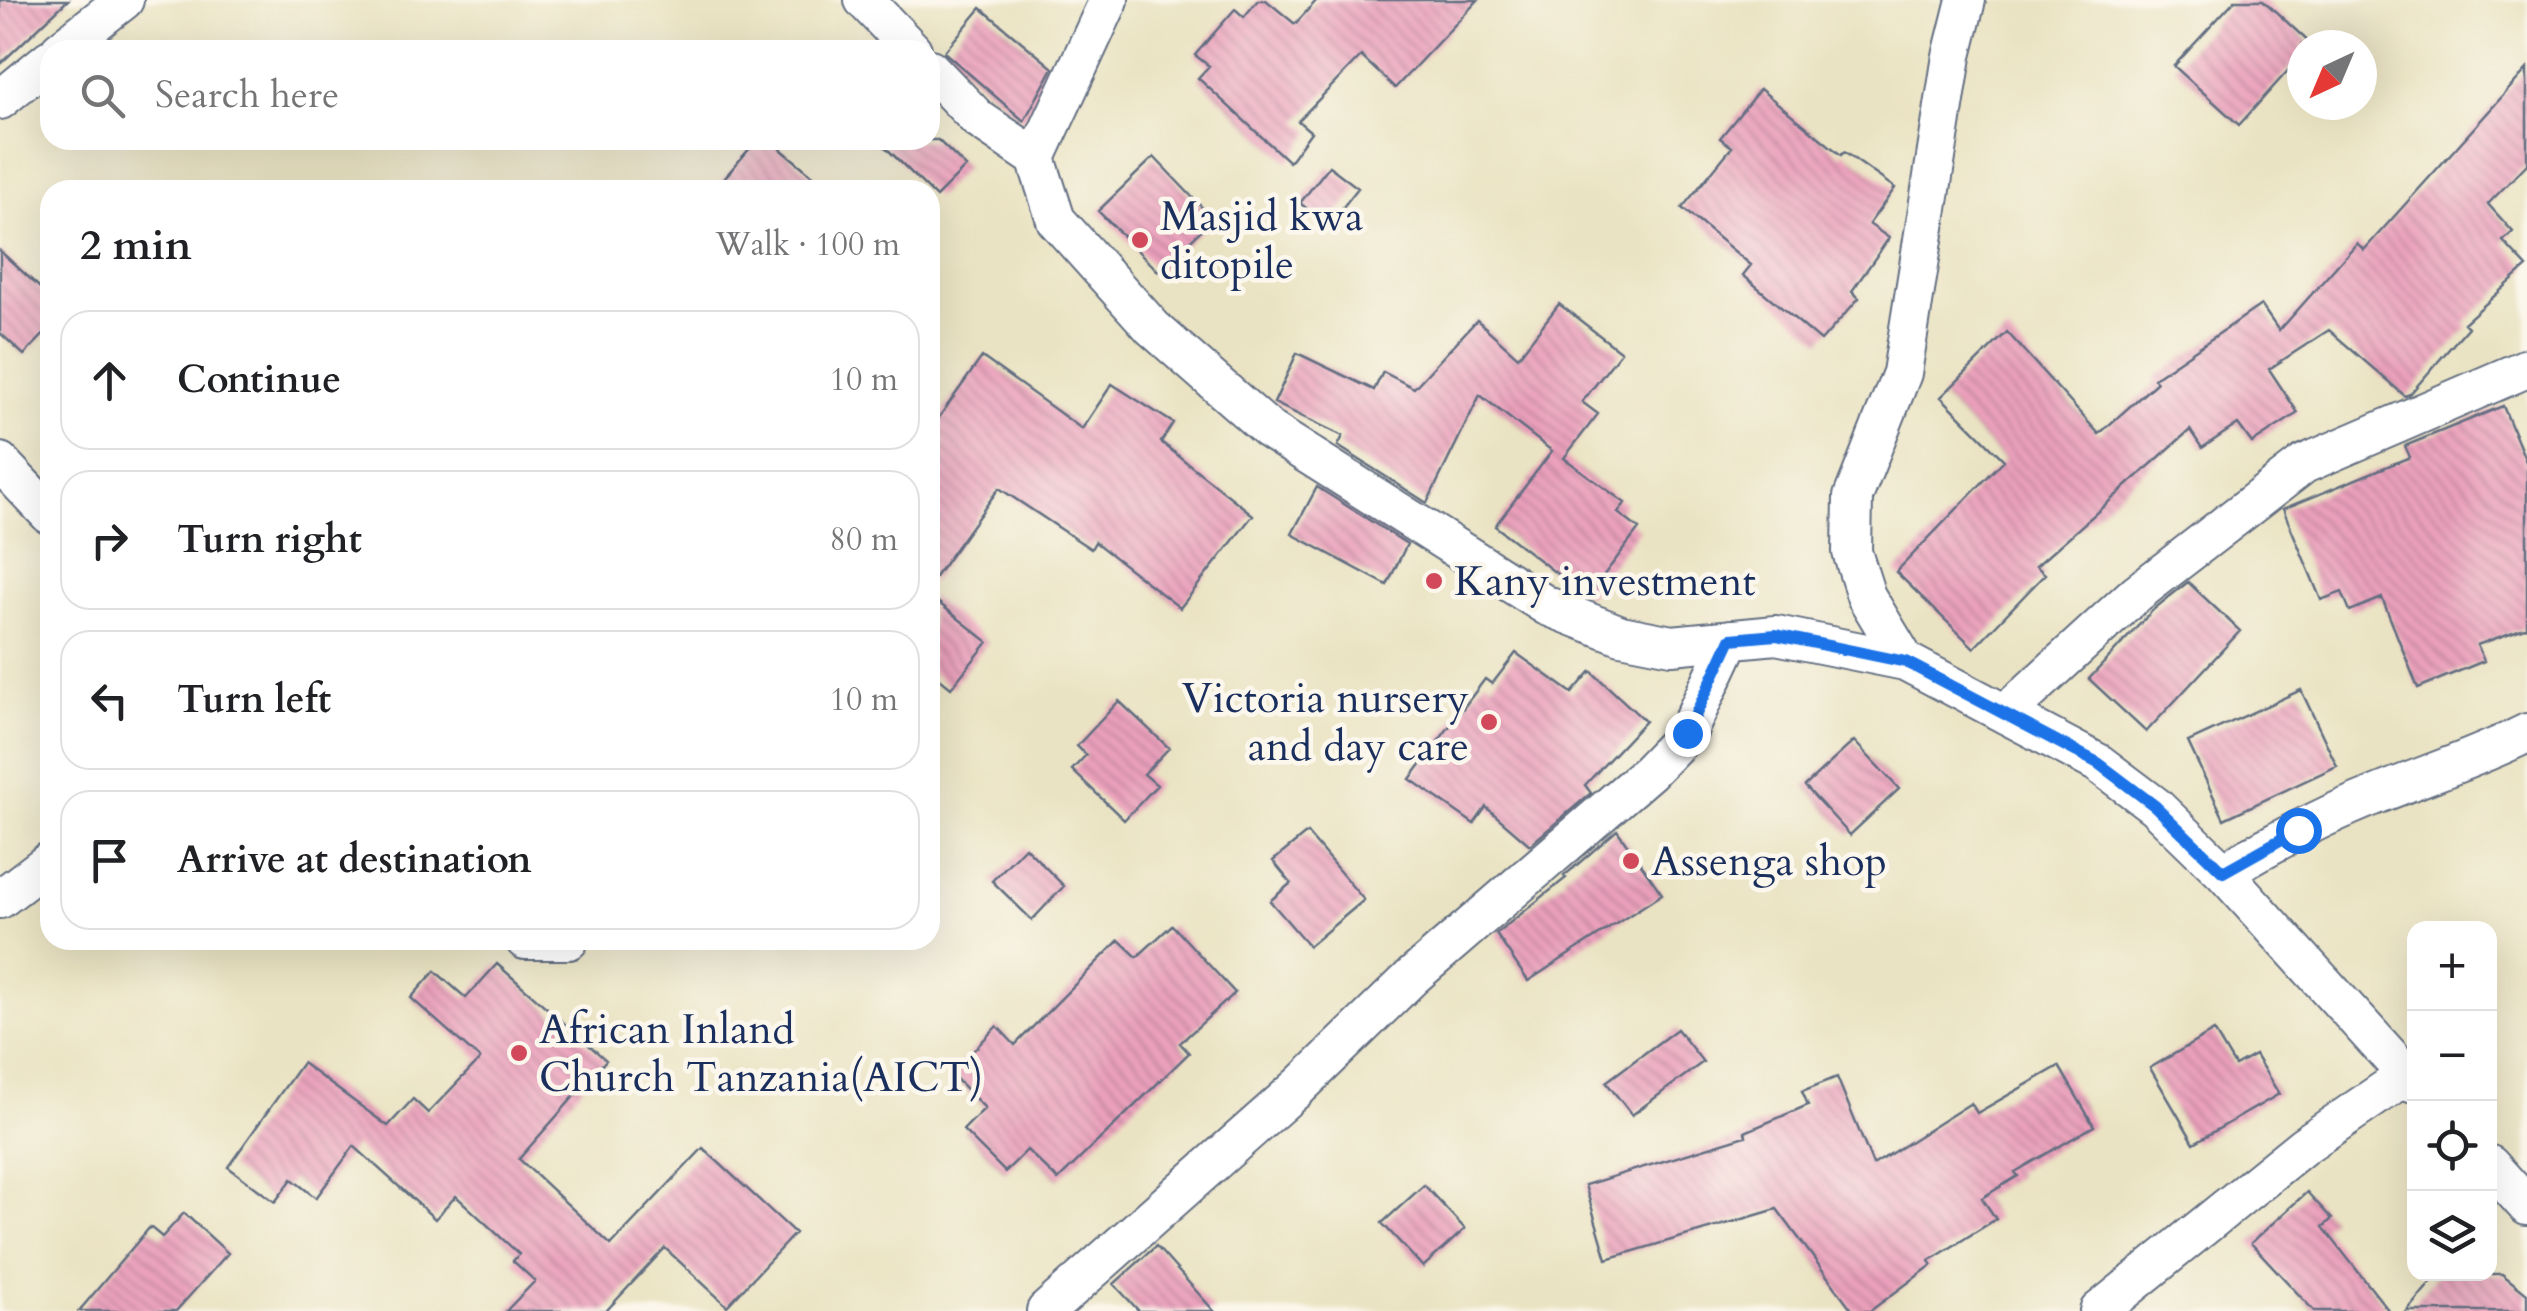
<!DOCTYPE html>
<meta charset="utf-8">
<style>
:root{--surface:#fff;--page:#f2f2f2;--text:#202124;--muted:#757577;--line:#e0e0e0}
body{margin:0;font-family:Cardo,serif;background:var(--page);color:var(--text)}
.controls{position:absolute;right:30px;bottom:30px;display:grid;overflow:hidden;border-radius:20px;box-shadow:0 10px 40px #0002}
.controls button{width:90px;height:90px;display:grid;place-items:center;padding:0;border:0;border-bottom:2px solid var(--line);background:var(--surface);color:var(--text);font:50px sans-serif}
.compass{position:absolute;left:2287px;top:30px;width:90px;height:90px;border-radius:50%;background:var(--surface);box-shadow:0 10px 40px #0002;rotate:224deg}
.stop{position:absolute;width:30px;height:30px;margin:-22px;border:8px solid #1a73e8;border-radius:50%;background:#fff}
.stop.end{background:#1a73e8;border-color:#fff;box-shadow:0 2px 10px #0008}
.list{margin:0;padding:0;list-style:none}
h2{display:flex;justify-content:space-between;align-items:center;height:130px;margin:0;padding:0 40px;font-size:42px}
h2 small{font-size:32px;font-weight:400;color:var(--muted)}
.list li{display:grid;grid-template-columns:65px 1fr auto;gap:30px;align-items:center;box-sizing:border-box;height:140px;margin:0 20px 20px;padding:0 20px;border:2px solid var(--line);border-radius:30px}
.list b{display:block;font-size:38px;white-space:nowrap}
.list em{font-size:32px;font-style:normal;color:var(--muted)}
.icon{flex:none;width:55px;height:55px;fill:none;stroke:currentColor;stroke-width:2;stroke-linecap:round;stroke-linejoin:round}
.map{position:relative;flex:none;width:2527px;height:1311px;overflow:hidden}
.search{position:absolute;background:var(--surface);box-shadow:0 10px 40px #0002;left:40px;top:40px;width:900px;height:110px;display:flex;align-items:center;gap:25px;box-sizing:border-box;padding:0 35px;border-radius:30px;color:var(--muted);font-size:38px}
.panel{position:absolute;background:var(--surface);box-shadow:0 10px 40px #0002;left:40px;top:180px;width:900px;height:770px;border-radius:30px}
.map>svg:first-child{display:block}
.building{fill:url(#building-back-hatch)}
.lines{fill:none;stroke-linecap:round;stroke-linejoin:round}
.street-casing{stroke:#636e81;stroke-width:42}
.street{stroke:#fff;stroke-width:38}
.route{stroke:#1a73e8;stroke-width:12}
.poi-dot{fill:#d1495b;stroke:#fbf7ec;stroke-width:4}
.labels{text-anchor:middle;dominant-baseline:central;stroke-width:9;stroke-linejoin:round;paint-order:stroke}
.poi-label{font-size:42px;fill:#1b2f5e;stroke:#fbf7ec;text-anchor:start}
</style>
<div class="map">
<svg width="2527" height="1311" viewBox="0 0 2527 1311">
<defs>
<pattern id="building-back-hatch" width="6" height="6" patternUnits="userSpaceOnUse" patternTransform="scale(2.5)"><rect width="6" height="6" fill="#eba0bb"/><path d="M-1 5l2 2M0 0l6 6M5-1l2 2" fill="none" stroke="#be839b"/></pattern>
</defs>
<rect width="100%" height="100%" fill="#fbf7ec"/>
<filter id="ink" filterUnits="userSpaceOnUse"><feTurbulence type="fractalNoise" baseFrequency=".01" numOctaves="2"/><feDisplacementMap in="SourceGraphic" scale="20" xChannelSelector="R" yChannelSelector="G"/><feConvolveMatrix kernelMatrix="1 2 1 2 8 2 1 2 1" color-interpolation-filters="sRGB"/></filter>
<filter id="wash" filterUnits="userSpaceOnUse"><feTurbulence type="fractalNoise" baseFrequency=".0048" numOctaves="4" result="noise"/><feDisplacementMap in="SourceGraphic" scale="40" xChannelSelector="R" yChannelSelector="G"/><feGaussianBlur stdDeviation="2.25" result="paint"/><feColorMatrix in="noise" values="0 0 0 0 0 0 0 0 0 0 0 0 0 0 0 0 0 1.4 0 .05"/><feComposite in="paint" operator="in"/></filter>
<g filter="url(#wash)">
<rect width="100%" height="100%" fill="#eae3c3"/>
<g id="blocks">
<path class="building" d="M0,0H68L0,64Z
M1258,0H1266L1295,24L1317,0H1478L1395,88L1361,56L1298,121L1311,132L1289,162L1198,78L1209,66L1195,55L1235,9L1244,17Z
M2235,0H2263L2312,45H2302V55L2239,125L2174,66Z
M981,8L1053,68L1024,121L944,52Z
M2527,69V164L2488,204L2513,232L2503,241L2527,267L2464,323L2468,327L2410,394L2405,396L2329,330L2269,369L2298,413L2252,443L2238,424L2202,448L2190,430L2036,566L2045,574L1974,648L1896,572L2004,460L1941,397L2007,332L2099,434L2157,382L2154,378L2261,305L2279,331L2357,243L2364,250Z
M1760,89L1841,155L1844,152L1895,188L1869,224L1889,238L1852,291L1859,298L1821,341L1743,275L1751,265L1682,208L1732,147L1720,138Z
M757,140H770L830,190H714Z
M878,140H938L966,167L936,197Z
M1154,157L1213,219L1158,271L1098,211Z
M1329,166L1358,188L1328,226L1300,203Z
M0,251L50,297V328L24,355L0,333Z
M1559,304L1621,352L1582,402L1598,414L1564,458L1625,503L1618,513L1639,529L1587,597L1495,526L1552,451L1480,395L1427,503L1338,446L1343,436L1274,403L1297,353L1374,390L1383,372L1414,388L1477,320L1518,357Z
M982,357L1082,429L1112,384L1173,423L1161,442L1253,515L1180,608L1095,542L1091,549L999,488L930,584V430Z
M2503,406L2527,464V627L2477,645L2484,661L2418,688L2382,598L2350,611L2342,592L2321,600L2283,509L2410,457L2405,446Z
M1317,487L1407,544L1387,585L1292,534Z
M2188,582L2240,631L2146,732L2089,679L2154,609Z
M930,596L988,642L951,688L930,671Z
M1516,653L1572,693L1591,671L1645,721L1585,785L1591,793L1530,845L1486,807L1474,824L1410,779L1485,679L1492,684Z
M2301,690L2337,766L2224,819L2188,742Z
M1119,701L1169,748L1144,774L1157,785L1124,820L1072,770L1086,755L1077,746Z
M1854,741L1899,789L1850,835L1805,786Z
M1617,830L1662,894L1528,981L1496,934L1566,878L1564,876Z
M1307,833L1364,900L1309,946L1270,901L1291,883L1273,861Z
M1025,847L1064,886L1032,920L992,881Z
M1172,925L1235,993L1180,1043L1189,1053L1058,1180L1027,1150L1005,1172L963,1130L985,1108L951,1074L997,1026L1015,1045L1119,940L1137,957Z
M497,964L606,1060L519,1159L611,1245L703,1148L795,1233L727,1306L665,1248L606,1311H506L535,1281L513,1261L519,1254L456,1196L435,1219L354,1146L316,1198L292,1179L275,1202L228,1167L302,1063L388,1126L413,1099L428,1113L480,1059L411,998L435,971L466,998Z
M1677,1029L1703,1062L1632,1115L1606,1082Z
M2214,1031L2235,1066L2255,1055L2279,1094L2194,1143L2150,1068Z
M2059,1066L2094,1126L2015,1172L2018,1176L1982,1198L1996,1219L1929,1261L1932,1265L1870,1311H1853L1777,1209L1607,1259L1585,1185L1746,1136L1745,1132L1808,1105L1802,1091L1837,1077L1873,1165L1971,1103L1977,1113Z
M1424,1185L1465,1229L1423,1267L1382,1223Z
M2307,1192L2332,1219L2323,1227L2389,1311H2314L2251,1243Z
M184,1213L228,1253L176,1311H79L150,1227L162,1237Z
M1156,1246L1214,1311H1139L1114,1284Z
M2438,1274H2502L2527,1294V1311H2407Z"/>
</g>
</g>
<g filter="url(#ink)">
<use href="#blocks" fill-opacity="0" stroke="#636e81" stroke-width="2.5"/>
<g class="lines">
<g class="street-casing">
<path id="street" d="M864,0L912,50
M1109,0L1036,158L1056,220L1153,328L1268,429L1547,606L1621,635L1672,645L1776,635L1905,661L2098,763L2155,806L2223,872L2414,1083
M60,50L124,0
M930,69L978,119L1036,158
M0,100L50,59
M0,462L50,515
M1905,661L1866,596L1852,552L1853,497L1902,373L1952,56L1966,0
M2005,714L2137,593L2304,464L2527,368
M2223,872C2272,843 2322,816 2376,795C2427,774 2477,758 2527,733
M0,899L50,861
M525,940H569
M2490,1165L2527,1206
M1046,1311L1300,1086L1413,976L1649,772L1687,733L1731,639
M2099,1311L2303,1146L2407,1075"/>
</g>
<use href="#street" class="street"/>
</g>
</g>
<g class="lines" filter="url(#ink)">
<path class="route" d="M1687,733L1731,639L1776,635L1906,662L2098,763L2155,806L2223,872L2298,830"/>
</g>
<g class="poi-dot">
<circle cx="1140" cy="240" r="10"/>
<circle cx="1434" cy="581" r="10"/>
<circle cx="1489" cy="722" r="10"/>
<circle cx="1631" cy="861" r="10"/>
<circle cx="519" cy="1053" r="10"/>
</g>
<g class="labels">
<g class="poi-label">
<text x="1160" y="216">Masjid kwa<tspan x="1160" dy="48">ditopile</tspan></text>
<text x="1454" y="581">Kany investment</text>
<text x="1469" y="698" text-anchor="end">Victoria nursery<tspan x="1469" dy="48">and day care</tspan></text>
<text x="1651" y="861">Assenga shop</text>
<text x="539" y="1029">African Inland<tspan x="539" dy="48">Church Tanzania(AICT)</tspan></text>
</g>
</g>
</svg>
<div class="controls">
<button>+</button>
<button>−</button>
<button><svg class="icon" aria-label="locate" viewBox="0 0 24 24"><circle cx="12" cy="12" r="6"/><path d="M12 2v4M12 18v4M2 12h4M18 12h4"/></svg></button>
<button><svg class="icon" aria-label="layers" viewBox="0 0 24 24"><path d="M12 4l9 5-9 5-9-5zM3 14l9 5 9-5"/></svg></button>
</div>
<svg class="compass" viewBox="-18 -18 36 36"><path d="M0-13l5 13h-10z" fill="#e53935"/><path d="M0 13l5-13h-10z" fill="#757577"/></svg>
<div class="stop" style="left:2298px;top:830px"></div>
<div class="stop end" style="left:1687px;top:733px"></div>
<div class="search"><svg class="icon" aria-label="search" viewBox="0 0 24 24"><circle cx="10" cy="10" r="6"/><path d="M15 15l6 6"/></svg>Search here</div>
<section class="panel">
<h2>2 min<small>Walk · 100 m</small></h2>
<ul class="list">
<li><svg class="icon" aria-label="ahead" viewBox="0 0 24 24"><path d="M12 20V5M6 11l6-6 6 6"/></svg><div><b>Continue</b></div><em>10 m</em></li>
<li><svg class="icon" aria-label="right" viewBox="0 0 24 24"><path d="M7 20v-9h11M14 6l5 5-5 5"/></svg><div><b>Turn right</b></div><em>80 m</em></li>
<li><svg class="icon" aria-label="left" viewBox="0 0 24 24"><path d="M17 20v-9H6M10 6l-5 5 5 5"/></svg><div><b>Turn left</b></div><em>10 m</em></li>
<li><svg class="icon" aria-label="arrive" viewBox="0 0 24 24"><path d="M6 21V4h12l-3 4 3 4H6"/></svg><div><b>Arrive at destination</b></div></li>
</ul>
</section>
</div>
